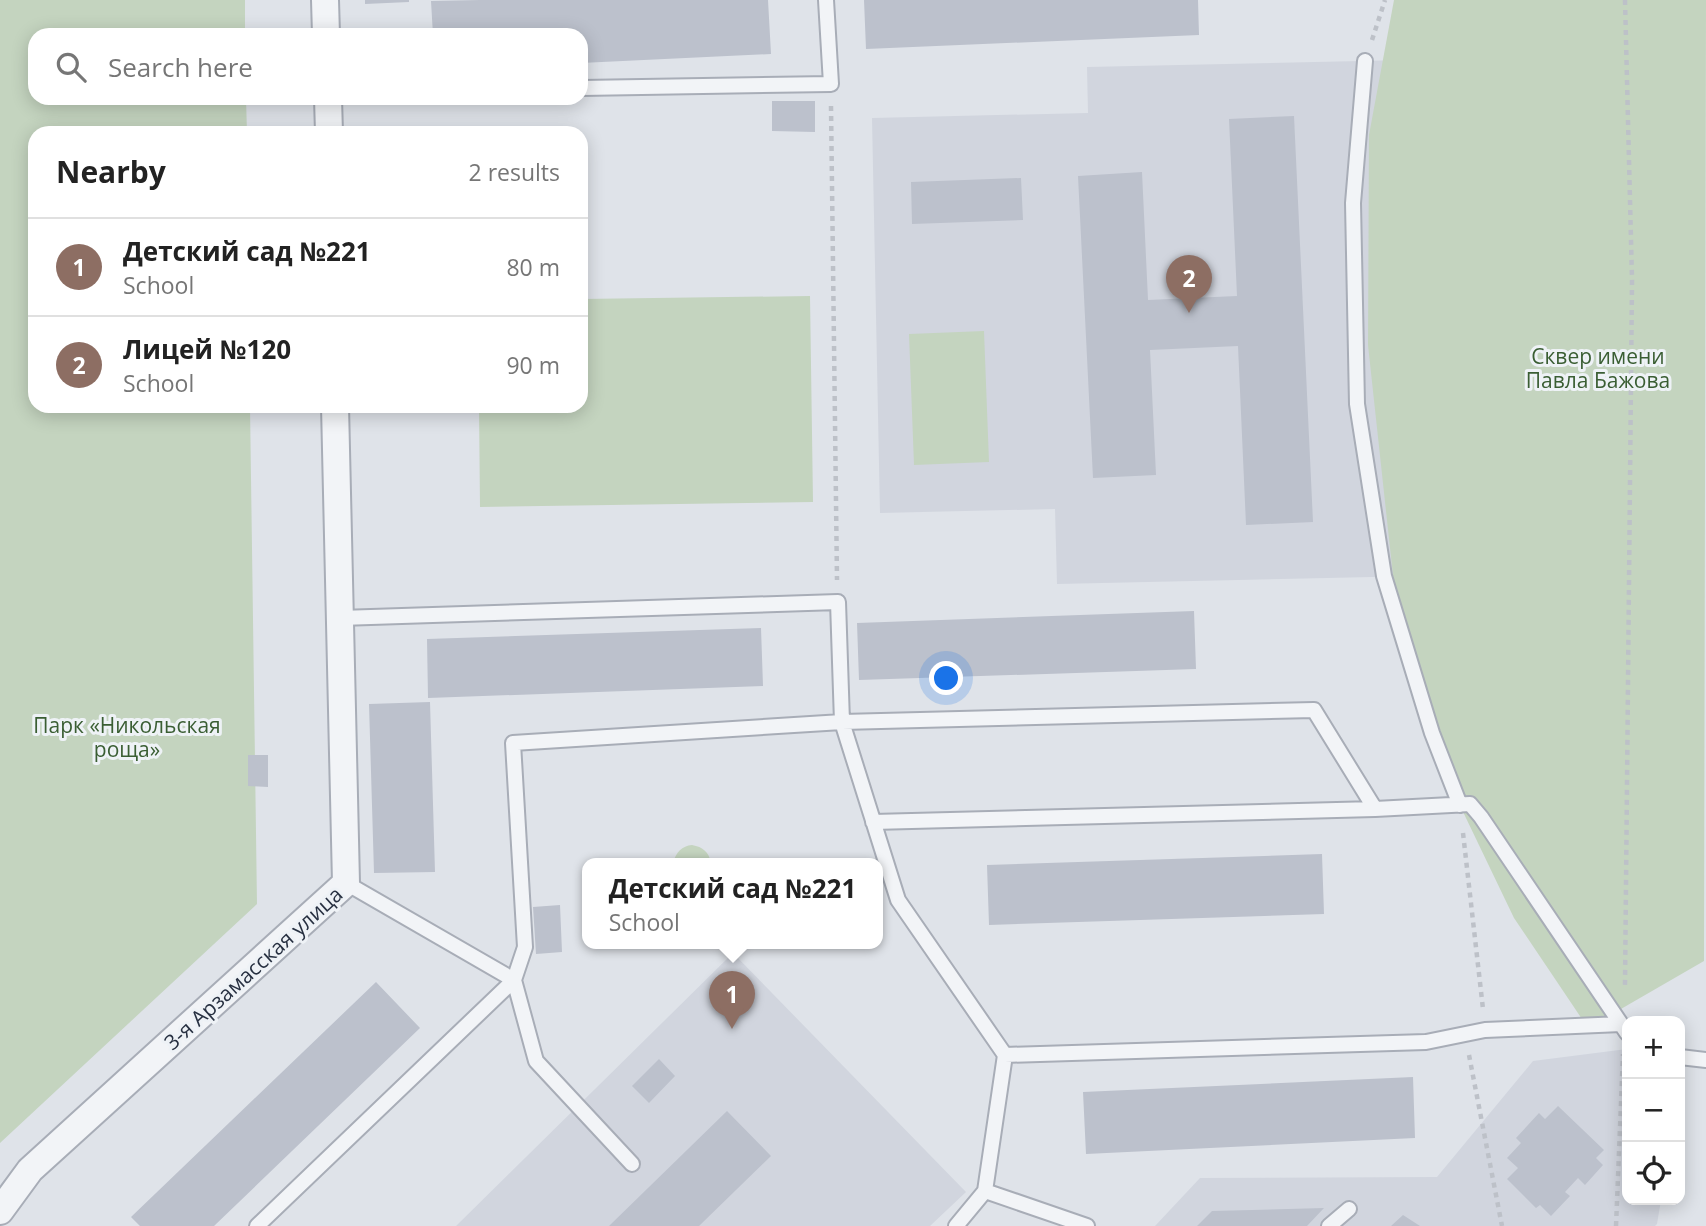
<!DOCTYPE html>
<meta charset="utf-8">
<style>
:root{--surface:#fff;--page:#f6f6f6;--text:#222;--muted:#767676;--line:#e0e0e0;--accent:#0f766e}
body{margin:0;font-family:"Open Sans",sans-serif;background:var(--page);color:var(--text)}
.controls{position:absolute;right:21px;bottom:21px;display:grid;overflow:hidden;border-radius:14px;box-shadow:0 4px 18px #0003}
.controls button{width:63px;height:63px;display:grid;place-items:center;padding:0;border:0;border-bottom:2px solid var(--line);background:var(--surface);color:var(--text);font:35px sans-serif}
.you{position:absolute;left:947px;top:679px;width:24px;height:24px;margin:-18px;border:5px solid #fff;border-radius:50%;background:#1a73e8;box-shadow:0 0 0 10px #1a73e833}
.badge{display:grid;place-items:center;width:46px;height:46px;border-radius:50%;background:var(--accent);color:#fff;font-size:23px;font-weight:700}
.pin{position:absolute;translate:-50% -58px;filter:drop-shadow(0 2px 4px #0008)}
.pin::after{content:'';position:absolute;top:37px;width:24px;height:21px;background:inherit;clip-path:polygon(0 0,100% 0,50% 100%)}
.popup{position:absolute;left:582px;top:858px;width:301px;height:91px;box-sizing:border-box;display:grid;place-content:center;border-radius:14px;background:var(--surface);filter:drop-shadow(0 2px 5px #0005);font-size:23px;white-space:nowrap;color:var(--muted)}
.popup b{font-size:26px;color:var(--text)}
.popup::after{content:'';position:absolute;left:50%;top:100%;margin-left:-14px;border:14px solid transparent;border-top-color:var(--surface)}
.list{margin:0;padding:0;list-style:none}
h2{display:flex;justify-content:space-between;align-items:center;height:91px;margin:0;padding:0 28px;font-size:30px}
h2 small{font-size:23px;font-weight:400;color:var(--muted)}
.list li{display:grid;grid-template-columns:46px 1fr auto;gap:21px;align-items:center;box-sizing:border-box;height:98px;padding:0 28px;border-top:2px solid var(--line)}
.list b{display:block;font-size:26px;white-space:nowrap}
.list p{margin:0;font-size:23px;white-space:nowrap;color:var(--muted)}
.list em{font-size:23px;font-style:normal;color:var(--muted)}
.icon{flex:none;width:38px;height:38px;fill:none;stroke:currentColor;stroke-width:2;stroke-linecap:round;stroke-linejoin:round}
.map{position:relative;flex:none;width:1706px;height:1226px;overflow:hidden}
.search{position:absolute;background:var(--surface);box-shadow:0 4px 18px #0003;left:28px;top:28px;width:560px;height:77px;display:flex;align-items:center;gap:18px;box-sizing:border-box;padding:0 24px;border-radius:21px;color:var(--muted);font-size:26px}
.panel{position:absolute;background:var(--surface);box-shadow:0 4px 18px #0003;left:28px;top:126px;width:560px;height:287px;border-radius:21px}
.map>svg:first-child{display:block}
.built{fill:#d1d5de}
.green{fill:#c4d4bf}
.building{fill:#bcc1cc}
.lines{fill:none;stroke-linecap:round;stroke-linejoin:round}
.lane-casing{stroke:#a8adb7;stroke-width:18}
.street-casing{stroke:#a8adb7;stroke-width:30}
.path{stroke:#bdc1c8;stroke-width:4.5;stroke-dasharray:5 5;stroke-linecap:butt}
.lane{stroke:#f2f4f7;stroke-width:14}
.street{stroke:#f2f4f7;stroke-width:26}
.labels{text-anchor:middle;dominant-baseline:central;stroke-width:6;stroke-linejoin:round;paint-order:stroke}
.park-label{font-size:21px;fill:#3a5e33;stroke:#eef2f6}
.street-label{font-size:21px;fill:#273041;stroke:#eef2f6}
</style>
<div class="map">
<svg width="1706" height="1226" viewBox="0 0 1706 1226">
<rect width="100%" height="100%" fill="#dfe3e9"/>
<path class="built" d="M1496,58L1508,574L1057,584L1055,509L880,513L872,118L1088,113L1087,67Z
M733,953L966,1192L930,1226H456Z
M1627,1049V1200H1661L1657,1224L1655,1226H1155L1200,1178L1437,1177L1533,1061Z"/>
<path class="green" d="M0,0H245V35H35V98H246L247,133H35V406H250L257,904L0,1143Z
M1394,0H1706L1704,961L1588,1028L1514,918L1441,766L1395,594L1368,345L1369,135Z
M810,296L813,502L480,507L479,406H581V299Z
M984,331L989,462L914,465L909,334Z
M692,845C703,847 709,852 711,863H673C676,852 682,846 692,845Z"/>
<path class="building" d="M365,0H409V2L365,4Z
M480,0H768L771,54L581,63V35H433L431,1Z
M864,0H1198L1199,35L866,49Z
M772,101H815V132L772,131Z
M1294,116L1313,522L1246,525L1238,346L1150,350L1156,475L1093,478L1078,176L1142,172L1148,300L1237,296L1229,119Z
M1021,178L1023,220L912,224L911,182Z
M1194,611L1196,669L859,680L857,623Z
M761,628L763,686L428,698L427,639Z
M430,702L435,872L374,873L369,704Z
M248,755H268V787L248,786Z
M1322,854L1324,914L989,925L987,865Z
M560,905L562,952L536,954L533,907Z
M376,982L420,1028L214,1226H140L131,1217Z
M659,1059L675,1076L649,1103L632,1086Z
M1413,1077L1415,1138L1086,1154L1083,1092Z
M1558,1106L1604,1150L1596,1158L1603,1165L1585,1185L1578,1178L1565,1192L1570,1196L1551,1216L1540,1205L1536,1208L1507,1179L1518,1168L1507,1158L1521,1143L1516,1138L1539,1113L1545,1119Z
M727,1111L771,1156L699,1226H609Z
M1324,1208L1307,1226H1197L1212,1211Z
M1403,1215L1420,1226H1391Z"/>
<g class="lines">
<g class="lane-casing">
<path id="lane" d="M1365,61L1353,203L1357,404L1384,576L1432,733L1460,805
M581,88L831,84L826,0
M340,618L838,602L842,722L898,900L1005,1055L985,1191L956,1226
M873,822L1375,809L1470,804L1481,817L1621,1024
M346,883L514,980L536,1061L632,1164
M1005,1055L1426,1042L1485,1030L1621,1024L1627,1033
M1680,1057L1706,1060
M985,1191L1087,1226
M257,1226L514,980L525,947L513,743L842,722L1314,710L1375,809
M1329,1226L1349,1209"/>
</g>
<g class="street-casing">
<path id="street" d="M325,0L326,35
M328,98L329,133
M0,1211L30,1170L346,883L335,406"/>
</g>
<path class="path" d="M1625,0L1632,280L1625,986
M1372,40L1385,0
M831,106L837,580
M1463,833L1483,1009
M1469,1055L1502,1226
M1616,1226L1623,1054"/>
<use href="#lane" class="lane"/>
<use href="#street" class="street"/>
</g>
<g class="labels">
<g class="park-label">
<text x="1598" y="356">Сквер имени<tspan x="1598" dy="24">Павла Бажова</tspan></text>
<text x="127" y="725">Парк «Никольская<tspan x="127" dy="24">роща»</tspan></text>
</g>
<g class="street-label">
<text transform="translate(253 968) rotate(-42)">3-я Арзамасская улица</text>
</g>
</g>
</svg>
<div class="controls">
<button>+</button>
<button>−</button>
<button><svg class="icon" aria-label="locate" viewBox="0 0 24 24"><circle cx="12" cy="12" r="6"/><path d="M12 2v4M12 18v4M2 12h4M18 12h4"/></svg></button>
</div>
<div class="you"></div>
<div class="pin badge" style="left:732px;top:1029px;background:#8d6e63">1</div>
<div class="popup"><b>Детский сад №221</b>School</div>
<div class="pin badge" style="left:1189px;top:313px;background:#8d6e63">2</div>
<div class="search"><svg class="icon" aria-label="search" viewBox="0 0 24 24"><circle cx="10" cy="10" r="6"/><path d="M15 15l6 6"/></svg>Search here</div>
<section class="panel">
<h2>Nearby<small>2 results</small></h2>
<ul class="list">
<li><span class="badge" style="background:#8d6e63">1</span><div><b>Детский сад №221</b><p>School</p></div><em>80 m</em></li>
<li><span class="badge" style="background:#8d6e63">2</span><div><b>Лицей №120</b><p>School</p></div><em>90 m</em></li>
</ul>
</section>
</div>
